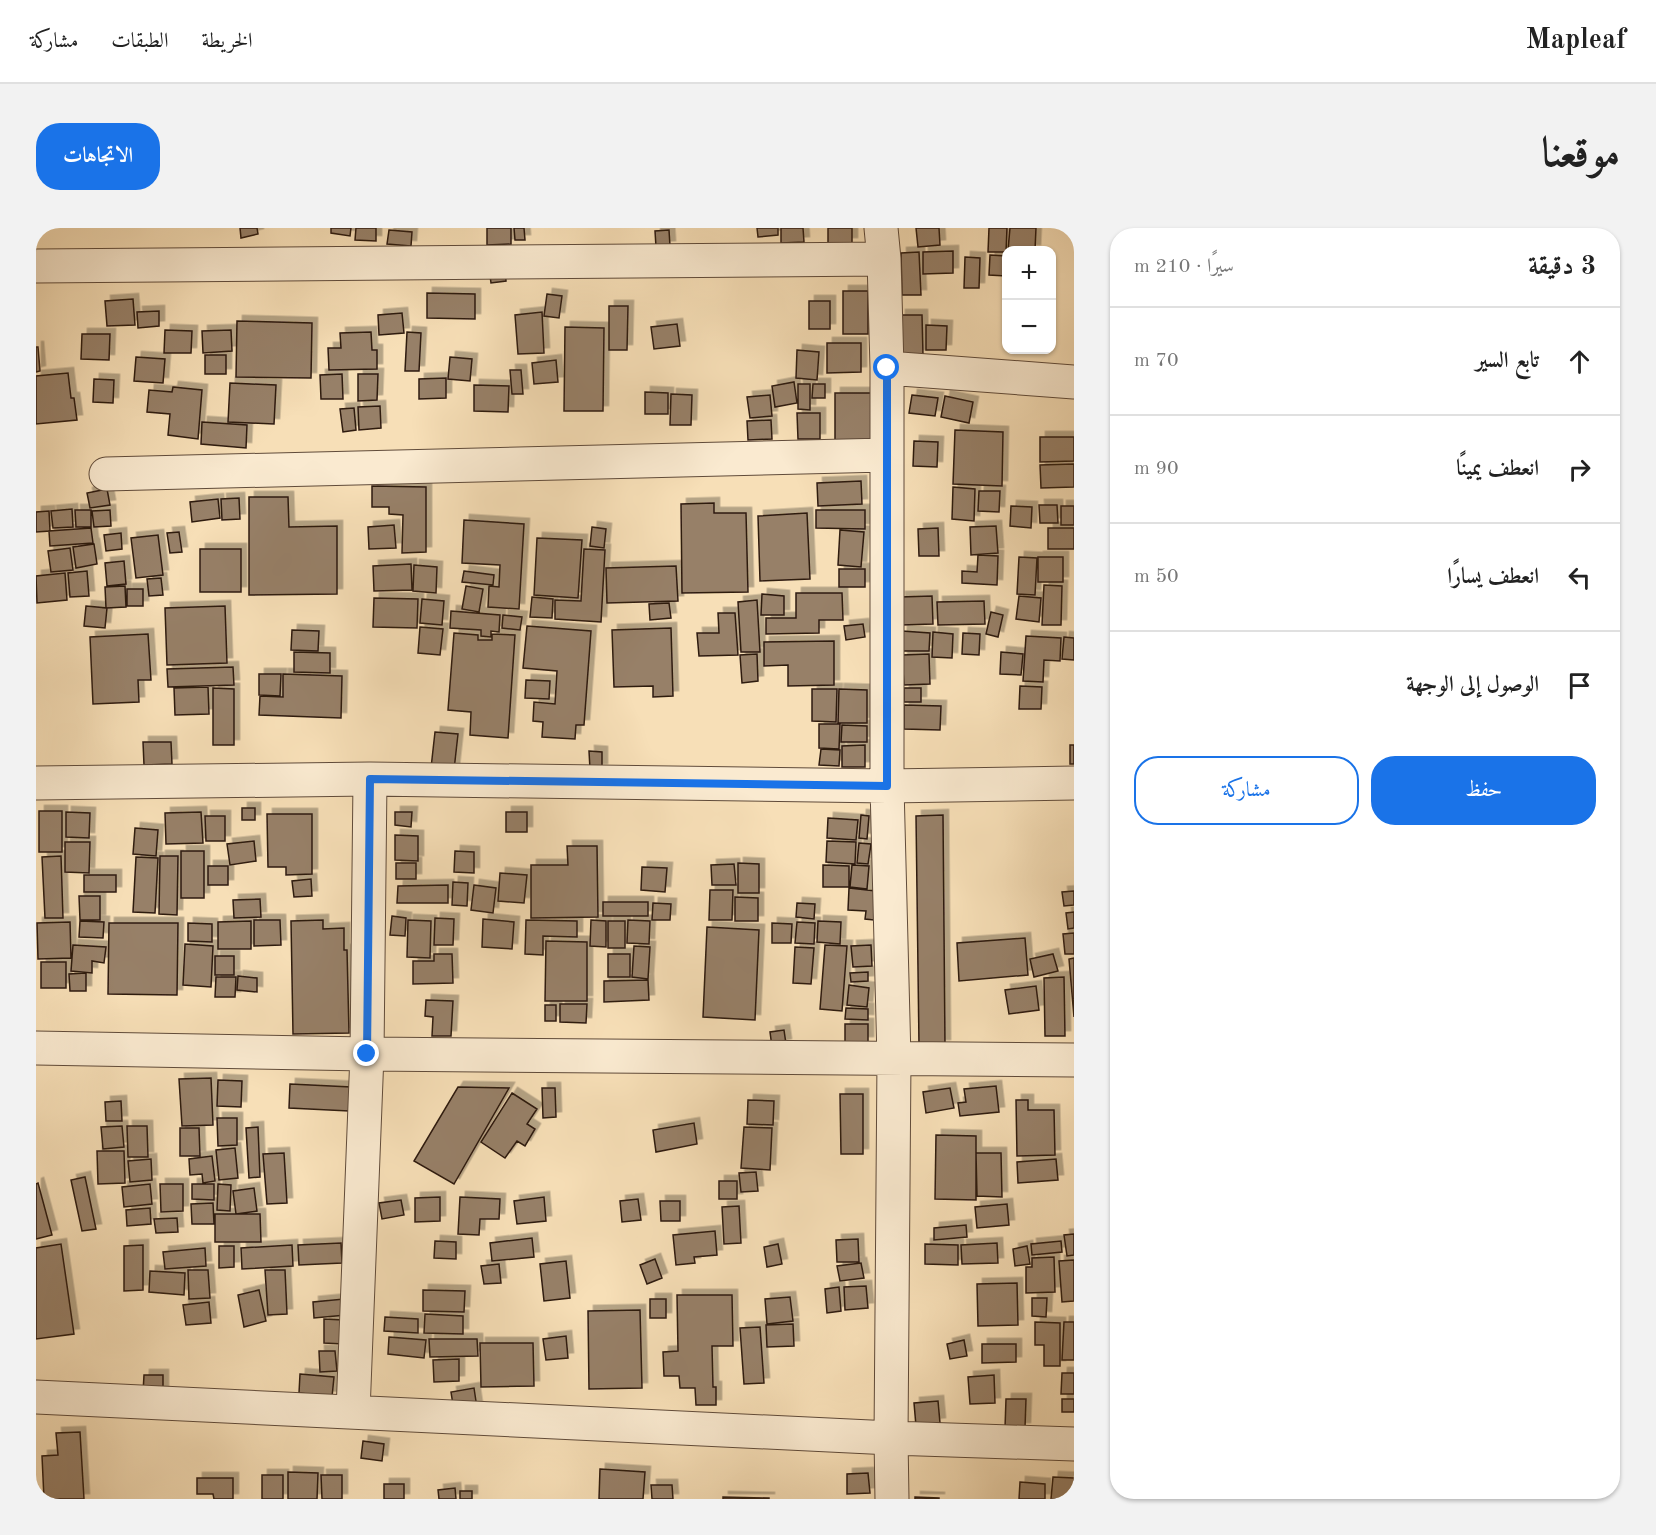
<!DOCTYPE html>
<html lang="ar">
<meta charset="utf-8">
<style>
:root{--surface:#fff;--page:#f2f2f2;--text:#222;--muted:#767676;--line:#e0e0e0;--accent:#1a73e8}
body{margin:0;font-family:"Old Standard TT",Amiri,serif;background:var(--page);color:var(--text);direction:rtl}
.controls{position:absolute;right:18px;top:18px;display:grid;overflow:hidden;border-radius:12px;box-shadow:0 2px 4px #0004}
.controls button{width:54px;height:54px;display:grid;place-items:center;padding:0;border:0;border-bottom:2px solid var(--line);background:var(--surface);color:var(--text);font:30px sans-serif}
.stop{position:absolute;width:18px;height:18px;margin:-14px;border:4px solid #1a73e8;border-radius:50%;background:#fff}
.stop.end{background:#1a73e8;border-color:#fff;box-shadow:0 2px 6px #0008}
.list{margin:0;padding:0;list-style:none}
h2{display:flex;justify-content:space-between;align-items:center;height:78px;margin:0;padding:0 24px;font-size:26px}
h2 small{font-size:20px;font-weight:400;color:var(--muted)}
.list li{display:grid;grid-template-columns:39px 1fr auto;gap:18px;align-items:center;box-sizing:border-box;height:108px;padding:0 24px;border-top:2px solid var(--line)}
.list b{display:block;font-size:22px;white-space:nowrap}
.list em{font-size:20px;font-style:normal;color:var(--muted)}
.actions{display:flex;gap:12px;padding:18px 24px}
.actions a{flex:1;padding:14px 0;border:2px solid var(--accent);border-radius:24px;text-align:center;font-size:21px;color:var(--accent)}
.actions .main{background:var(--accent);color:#fff}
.icon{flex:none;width:33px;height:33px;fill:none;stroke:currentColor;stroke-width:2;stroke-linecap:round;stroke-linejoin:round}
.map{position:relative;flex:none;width:1038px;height:1271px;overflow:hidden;direction:ltr;border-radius:24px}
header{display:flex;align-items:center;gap:36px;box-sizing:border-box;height:84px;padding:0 30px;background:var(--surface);border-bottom:2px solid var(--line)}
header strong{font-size:28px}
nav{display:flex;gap:33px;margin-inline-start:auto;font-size:21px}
.intro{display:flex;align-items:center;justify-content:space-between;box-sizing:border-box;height:144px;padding:0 36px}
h1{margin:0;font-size:42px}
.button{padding:15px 27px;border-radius:24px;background:var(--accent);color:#fff;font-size:21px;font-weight:700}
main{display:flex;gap:36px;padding:0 36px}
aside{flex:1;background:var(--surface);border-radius:24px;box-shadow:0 2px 4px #0004}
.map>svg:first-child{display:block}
.building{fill:#978067;stroke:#2e1a11;stroke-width:1.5;filter:url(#shadow)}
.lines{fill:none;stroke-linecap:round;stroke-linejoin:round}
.minor-casing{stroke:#604b3a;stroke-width:35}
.minor{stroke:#faead0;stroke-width:33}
.route{stroke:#1a73e8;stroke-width:8}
</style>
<header>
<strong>Mapleaf</strong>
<nav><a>الخريطة</a><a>الطبقات</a><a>مشاركة</a></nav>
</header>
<div class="intro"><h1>موقعنا</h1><a class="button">الاتجاهات</a></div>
<main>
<aside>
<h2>3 دقيقة<small>سيرًا · 210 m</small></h2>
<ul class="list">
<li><svg class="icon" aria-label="ahead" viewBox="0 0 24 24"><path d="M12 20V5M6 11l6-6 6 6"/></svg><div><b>تابع السير</b></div><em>70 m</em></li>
<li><svg class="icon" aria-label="right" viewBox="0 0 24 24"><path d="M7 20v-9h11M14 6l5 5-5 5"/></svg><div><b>انعطف يمينًا</b></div><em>90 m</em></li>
<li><svg class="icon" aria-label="left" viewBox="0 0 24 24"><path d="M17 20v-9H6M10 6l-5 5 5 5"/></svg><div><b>انعطف يسارًا</b></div><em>50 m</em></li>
<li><svg class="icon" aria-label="arrive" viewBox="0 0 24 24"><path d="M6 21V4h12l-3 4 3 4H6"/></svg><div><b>الوصول إلى الوجهة</b></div></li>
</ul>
<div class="actions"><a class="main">حفظ</a><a>مشاركة</a></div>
</aside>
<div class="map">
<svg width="1038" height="1271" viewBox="0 0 1038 1271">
<defs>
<filter id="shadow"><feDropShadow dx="5.5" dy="-5.5" stdDeviation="0" flood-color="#0004"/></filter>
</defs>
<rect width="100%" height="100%" fill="#f7dfb7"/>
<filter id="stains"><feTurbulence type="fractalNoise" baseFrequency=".00333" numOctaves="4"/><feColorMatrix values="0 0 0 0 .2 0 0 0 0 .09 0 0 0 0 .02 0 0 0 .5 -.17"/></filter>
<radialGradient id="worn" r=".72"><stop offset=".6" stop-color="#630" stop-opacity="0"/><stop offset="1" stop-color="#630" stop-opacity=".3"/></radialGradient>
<path class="building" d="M204,0H221L222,6L205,10Z
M295,0H315L314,8L295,5Z
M320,0H340V13L319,12Z
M451,0H475V16L451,17Z
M478,0H488L489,12H479Z
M721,0H742V7L722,9Z
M745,0H767L768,14L745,15Z
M792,0H816V15H792Z
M880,0H903L904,17L882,19Z
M953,0H971L970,24H952Z
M974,0H1000L999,22H972Z
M353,2L376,4L375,18L351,16Z
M633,2L634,18L620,19L619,3Z
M917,23V45L887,46V24Z
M883,24L885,67H866L865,25Z
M954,27L970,28V48L953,47Z
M929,29L944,30L943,60H928Z
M469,38L470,53L455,55L453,40Z
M807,63H832V106H807Z
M391,65L439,66V91L391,90Z
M511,66L526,68L523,90L508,88Z
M97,71L99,97L71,98L69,73Z
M773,73H794V101H773Z
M573,78H592L591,122H573Z
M123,83V98L102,100L101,84Z
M506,84L508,125L482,126L479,87Z
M366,85L368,105L343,107L342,87Z
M864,87H886L887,127H864Z
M201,93L276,95L275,150L200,149Z
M641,96L644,118L618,121L615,99Z
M890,97L911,98L910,122H890Z
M529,99L568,100L567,183H528Z
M129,102L156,103L155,125H128Z
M195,102L196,123L167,125L166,103Z
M335,104L336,122H341V141L293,142L292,120H305L304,105Z
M371,104L385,105L383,143H369Z
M46,106H74L73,132L45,131Z
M791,115H825V144L791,145Z
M0,119H2L4,143L0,144Z
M761,122L783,124L781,152L760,150Z
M169,127H190V146H169Z
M100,129L129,131L127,155L98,153Z
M414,129L436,131L434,153L412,151Z
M520,132L522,154L498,156L496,135Z
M474,142H485L487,166H476Z
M32,145L35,170H38L41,192L0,196V148Z
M306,146L307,171H285L284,147Z
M322,146H342L341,172L322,173Z
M410,150V170L383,171V151Z
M58,151L78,152L77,175L57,174Z
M758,154L761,175L739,179L736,158Z
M194,155L240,157L238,196L192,194Z
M762,156H774V182L762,181Z
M777,156H789V170H776Z
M438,157L473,158L472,184L438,183Z
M137,159L166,162L162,211L132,207L134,186L111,184L113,162L136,164Z
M609,164L632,165V186H609Z
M799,165H838L839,223L799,224Z
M635,166L656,167L655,197H634Z
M734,167L736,188L714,190L711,169Z
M876,167L902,170L899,188L873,185Z
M909,168L937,174L933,195L905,189Z
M344,178L345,200L323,202L322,179Z
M318,180L320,202L307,204L304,181Z
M761,185H784V211H762Z
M735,192L736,211L712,212L711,193Z
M166,194L211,197L210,220L165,216Z
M919,202L967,204L966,258L917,256Z
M1004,209H1038V233L1004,234Z
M878,213L902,214L901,239L877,238Z
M1038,236V259L1005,260L1004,237Z
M825,253L826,276L782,278L781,255Z
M336,258L390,259V324L366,325L367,287L353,286V279H336Z
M917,259L939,261L938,293L916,291Z
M71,261L74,277L54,280L51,265Z
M943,263H964L963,284L942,283Z
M213,269H252L253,299L301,298V366L213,367Z
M203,270L204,291L186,292L185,271Z
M182,271L184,290L156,294L154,274Z
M678,275V285H710L712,364L646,365L645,276Z
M1003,277H1021L1022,295H1004Z
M975,278L996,279L995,300L974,298Z
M1025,278H1038V297H1025Z
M36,281L37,299L17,300L15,283Z
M39,282H55V299H40Z
M74,282L75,298L58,299L56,283Z
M780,282H829V301L780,300Z
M13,283L14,303L0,304V284Z
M771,285L774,351L724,353L722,288Z
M428,292L488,296L483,381L452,379L453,358L463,359L464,337L426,335Z
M358,297L360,320L333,321L332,299Z
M960,298L962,325L935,327L934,299Z
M556,299L570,301L568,320L554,318Z
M55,300L57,315L14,318L13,303Z
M902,300L903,328H883L882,301Z
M1012,300H1038V321H1012Z
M804,302L828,304L825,339L802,337Z
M143,304L146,324L134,325L131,305Z
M85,305L86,321L70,323L68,307Z
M122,307L127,347L100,350L95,310Z
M501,310L546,312L542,370L498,367Z
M58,316L61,336L40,340L37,319Z
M34,320L37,342L15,344L12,323Z
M164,321H205V364H164Z
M548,321L569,322L565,394L519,391V372L545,373Z
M942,327L962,328L961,357L926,355V343L941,344Z
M983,329L1001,330L999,367L981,366Z
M1002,329H1027V354H1002Z
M88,333L90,356L71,358L69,335Z
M375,336L376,362L338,363L337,338Z
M378,337L401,339L400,365L377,363Z
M640,338L642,373L571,375L570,340Z
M803,341H829V359H803Z
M51,343L53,368L34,369L32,345Z
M428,343L458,347L457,357L426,354Z
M29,345L31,372L1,375L0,348Z
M125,350L127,367L113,368L111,351Z
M1008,357L1026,358L1025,397H1006Z
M89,358L90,379L70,380L69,359Z
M430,358L447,361L443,384L426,381Z
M91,361H107V378H91Z
M760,365H806L807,392H783V405L730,406V390H760Z
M726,366L748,368V387H725Z
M896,368L897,396L865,397L864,369Z
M983,368L1005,370L1003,394L980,391Z
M496,369L517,371L516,390L494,389Z
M338,370L382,371L381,400L337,399Z
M386,371L408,373L406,397L384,395Z
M721,372L724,424H705L702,374Z
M948,373L949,396L902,397L901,374Z
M633,375L635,390L614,392L613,376Z
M50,378L71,380L69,400L48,398Z
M189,378L191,435L131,437L129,380Z
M415,383L464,387L463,404L455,403V409L445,408V402L414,400Z
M955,384L967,387L962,409L950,406Z
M682,385H699L702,427L663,428L661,405H683Z
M467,387L486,389L484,402L466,400Z
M827,396L829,409L810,412L808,398Z
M491,398L555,403L548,497H540L539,511L506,509L507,494L497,493L498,474L519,476L521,443L487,440Z
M384,399L407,401L404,427L382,425Z
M635,400L637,468L617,469V458L578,459L576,402Z
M256,402L283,403L282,423L255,422Z
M866,403L894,405L893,423H865Z
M897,404L917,406L916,430L896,429Z
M418,405L442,407V412H456V406L479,407L472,510L434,507L435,484L412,482Z
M927,405L944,406L943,427L926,426Z
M112,406L115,452H102L103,474L57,476L54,409Z
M990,408L1025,410L1024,433L1008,432L1007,454L987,453Z
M1028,409L1038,410V432L1026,431Z
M798,413V457L752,458V437L728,438V414Z
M258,424L294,425V445L258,444Z
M965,424L987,426L985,447L964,446Z
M721,426L722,453L706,455L704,427Z
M893,426L894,456L868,457L866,427Z
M197,439L198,457L132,459L131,441Z
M223,446H245L244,468L223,467Z
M247,446L306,448L305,490L223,487L224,468L247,469Z
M490,452L514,453L513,471L489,470Z
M984,458L1006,459L1005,481H983Z
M172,459L173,486L139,487L138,460Z
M177,460L198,461V517H177Z
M868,460H885V474H868Z
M776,461H801L800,494L776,493Z
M803,461L831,462V495H802Z
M868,477L905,478L904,502L868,501Z
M783,496H804L803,521L783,520Z
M806,497L831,498V514H805Z
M399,504L422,506L418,542L395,540Z
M107,514H135L136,536L108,537Z
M829,517V539H806V518Z
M1034,517H1038V536H1034Z
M785,521L804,522L803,538L783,537Z
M553,523L566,524V541H554Z
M206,580H219V592H206Z
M3,583H26V624H3Z
M30,584L54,585L53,610L30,609Z
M165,584L167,615L130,616L129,585Z
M359,584H376L375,599L359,597Z
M470,584H491V604H470Z
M231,586H276V646L250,647V639H232Z
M825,587L833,588L831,611L823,610Z
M907,587L909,817H883L880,588Z
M169,588H189V613H170Z
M792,590L822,592L820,612L791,610Z
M99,600L122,602L120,628L97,626Z
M359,607L382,608V633L359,632Z
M218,613L220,633L194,637L191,616Z
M791,613L820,614L819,636L790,634Z
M29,614H54L53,645L29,644Z
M823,615L835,616L832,636L821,635Z
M531,618H561L562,689L495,690V637H532Z
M145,623H168V670H145Z
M419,623L438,624V645L418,644Z
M25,628L27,690H9L6,629Z
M124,628H142L141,687L123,686Z
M100,629L122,630L119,685L97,684Z
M360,635H380V651H360Z
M702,635L723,636V665H702Z
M698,636L700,657H676L675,637Z
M787,637L813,638V659H787Z
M816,637L833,638L831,661L814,659Z
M172,638H192V657H172Z
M606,639L631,640L629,664L605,662Z
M464,645L491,647L488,675L462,673Z
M48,647H80V664H48Z
M275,651L276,668L258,669L256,653Z
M417,654L432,655L431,678L416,677Z
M412,657V675H361L362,658Z
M438,657L460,660L457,685L435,682Z
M813,660L840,663L838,692L829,691L830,683L812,682Z
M674,662H697L696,692H673Z
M1038,663V677L1028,678L1026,664Z
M43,668H64V692H44Z
M699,669L722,670V693H699Z
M224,671L225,689L198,690L197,672Z
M567,674H612V688H567Z
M617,675L635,676L634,692H616Z
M761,675L779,676L778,691L760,689Z
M1038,684V700L1032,701L1030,685Z
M356,688L370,690L369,708L354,707Z
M399,690L418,691L417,717H398Z
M447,691L478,694L476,721L446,719Z
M218,692H244L245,717L218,718Z
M287,692V701L308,700V722H311L313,805L257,806L255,693Z
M372,692L395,693L394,730L371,729Z
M490,692L541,693V709L507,708V727L489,726Z
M555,692L570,693V719L554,718Z
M592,692L614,693L613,716L591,715Z
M44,693L68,694L67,710L43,709Z
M215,693V721H182V694Z
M572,693H589V720H572Z
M782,693L805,694L804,716L781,714Z
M34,694L35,730L2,731L1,695Z
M761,694L779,695L778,716L759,715Z
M73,695H142L141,767L72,766Z
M152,695L176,696V714L152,713Z
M736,695L756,696L755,715H736Z
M671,699L723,702L719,792L667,789Z
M1038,705V726H1029L1027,706Z
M989,710L992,747L923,753L921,715Z
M510,713L551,714V773H509Z
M149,716L177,718L175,759L147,757Z
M37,717L70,719L68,735L56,733V745L35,743Z
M789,717L811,718L806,783L784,781Z
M835,717L836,738L817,739L815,718Z
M598,718L614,719L612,751L596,749Z
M759,719L778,720L775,756L757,755Z
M398,726H416L417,755L377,756V733H398Z
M572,726H594V749H572Z
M1017,726L1022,743L998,749L994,731Z
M179,728H198V747H179Z
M1038,730V789L1033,731Z
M5,734H30V760H5Z
M832,744V753L815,754L814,745Z
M50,745V763H34L33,746Z
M202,748L221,750V764L201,762Z
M180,749H200L199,769H179Z
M1028,749L1029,808H1009L1008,750Z
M612,752L613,772L568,774V753Z
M813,757L833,760L831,779L811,777Z
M1000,758L1003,782L973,786L969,762Z
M390,772L417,773L415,808H396L397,789L389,788Z
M524,776H551L550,795L524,794Z
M509,777H520V793H509Z
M810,780L832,781V792L809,791Z
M809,796H832V814H809Z
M748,802L750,816L736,819L734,804Z
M175,850L177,897L146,898L143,851Z
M182,852L206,853L205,879L181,878Z
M254,856L315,859L313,883L253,880Z
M960,858L963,884L924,888L922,875L930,874L928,861Z
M422,859L473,860L418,956L378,933Z
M506,860H519L520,889L507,890Z
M914,860L918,880L890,885L887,864Z
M476,865L501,881L491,896L499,901L489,918L481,913L469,930L445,914Z
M804,866H827V926H805Z
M712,872L738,873L737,897L711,896Z
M980,872H992V882H1018L1019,927L981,928Z
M85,873L86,893H70L69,874Z
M181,890H201V917L182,918Z
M658,895L661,916L620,924L617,902Z
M86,898L88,919L67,921L65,899Z
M91,898H111L112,929H92Z
M222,899L224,949L213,950L210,900Z
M708,899L736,900L734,942L705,940Z
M144,900H163L164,928H144Z
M900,907L940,908V972L899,971Z
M199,920L202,950L183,952L180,922Z
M61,923H88L89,955L62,956Z
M248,925L251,975L231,976L227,926Z
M940,925H965L966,969L941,968Z
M176,928L179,953L167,955L166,946L154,947L153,931Z
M115,931L116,952L94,954L92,933Z
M1020,931L1022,952L982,955L981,934Z
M720,944L722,963L705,964L703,945Z
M49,949L60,1001L46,1003L35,952Z
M683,953H701V971H683Z
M2,955L16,1007L0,1011V956Z
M114,956L116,976L88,979L86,959Z
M124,956H147V983L125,984Z
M156,956H178V972L156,971Z
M182,956L195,957L194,983L181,982Z
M218,960L221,983L200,986L197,963Z
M404,969V993L379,994V970Z
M424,969L464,971L463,991H444L443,1007L422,1006Z
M508,969L510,993L481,996L478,973Z
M602,971L605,992L586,994L584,973Z
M365,972L368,987L346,991L343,975Z
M624,973H644V993H625Z
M177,975L178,996H156L155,976Z
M971,976L973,997L941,1000L939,979Z
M703,978L705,1015L688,1016L686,979Z
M114,980L115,996L91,998L90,982Z
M179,986H224L225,1014H179Z
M141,990L142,1004L120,1005L118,991Z
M930,997L931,1009L898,1012V1000Z
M679,1003L681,1027L658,1029L659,1035L640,1037L637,1007Z
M1038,1006V1027L1031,1028L1028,1007Z
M496,1010L498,1029L456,1033L454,1015Z
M822,1011L823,1034H801L800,1012Z
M399,1013L420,1014V1031L398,1030Z
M1025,1013L1026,1024L996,1027L995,1016Z
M305,1015L306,1035L263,1037L262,1017Z
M961,1015L962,1035L926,1036L925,1017Z
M25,1016L38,1106L0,1111V1020Z
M742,1016L746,1036L731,1039L728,1019Z
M889,1016L922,1017V1037L889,1036Z
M107,1017V1062L88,1063V1018Z
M256,1017L257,1038L206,1041L205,1020Z
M183,1018H198V1039L183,1040Z
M991,1018L994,1036L979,1038L977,1021Z
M169,1020L170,1038L129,1041L127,1024Z
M1018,1029L1019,1064L990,1065V1039H996V1030Z
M619,1031L626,1050L611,1056L604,1037Z
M1038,1032V1073L1026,1074L1023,1033Z
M530,1033L534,1070L508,1073L504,1036Z
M825,1035L828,1050L804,1053L801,1038Z
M463,1036L465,1055L448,1056L445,1038Z
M152,1042H172L174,1070L153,1071Z
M229,1042H249L251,1086L232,1087Z
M114,1043L149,1045L148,1067L113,1064Z
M981,1055L982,1097L942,1098L941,1056Z
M830,1058L832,1080L809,1082L808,1059Z
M803,1059L805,1083L791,1085L789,1061Z
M223,1062L230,1093L208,1099L202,1067Z
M387,1062L429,1063L428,1084L387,1083Z
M641,1067H696L697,1118H676L677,1159H680V1177H660L659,1160H644L643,1148H628L627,1124L642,1123Z
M754,1069L757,1093L731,1096L729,1071Z
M996,1070H1011L1010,1089L996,1088Z
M308,1071L310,1087L278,1090L277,1074Z
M614,1071H630V1090H614Z
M173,1074L175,1095L150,1097L147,1077Z
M604,1082L606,1160L553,1161L552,1083Z
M389,1086L427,1088V1106L388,1105Z
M349,1089L382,1091V1105L348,1103Z
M288,1091L307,1092V1116L288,1115Z
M999,1094L1024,1095V1138H1008V1117H999Z
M1028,1094H1038V1132H1026Z
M757,1096L758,1118L731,1119L730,1097Z
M724,1099L728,1155L708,1156L704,1100Z
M530,1108L532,1130L510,1132L507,1111Z
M353,1109L390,1112L388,1130L352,1126Z
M393,1111H441L442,1128L394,1129Z
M928,1112L931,1128L914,1131L911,1116Z
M444,1115H497L498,1158L445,1159Z
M946,1116H980V1134L946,1135Z
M283,1123H299L301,1143L284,1144Z
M423,1131V1153L398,1154L397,1132Z
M1026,1145H1038V1166H1025Z
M264,1146L298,1149L296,1169L263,1165Z
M108,1147H127V1166L107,1165Z
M958,1147L959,1175L934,1176L932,1149Z
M438,1160L441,1180L418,1183L415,1164Z
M970,1171H990L989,1200H969Z
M1026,1171H1038V1184H1026Z
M902,1173L904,1195L880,1198L878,1175Z
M44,1204L48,1271H8L6,1228L22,1227L20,1205Z
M327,1213L348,1216L346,1233L325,1230Z
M564,1241L609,1244L607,1271H563Z
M252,1244L282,1245L281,1271H252Z
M832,1245L834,1265L811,1266V1246Z
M226,1247H247V1271H226Z
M285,1247H306V1271H286Z
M1017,1249L1038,1250V1271H1015Z
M161,1250H197V1271H178L177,1266H161Z
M984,1254L1009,1256V1271H983Z
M348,1256H368V1271H348Z
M615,1257H636L637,1271H616Z
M419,1260L420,1271H403L402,1262Z
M424,1263H436V1271H424Z
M687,1269L733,1270V1271H687Z
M879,1269L903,1270V1271H879Z"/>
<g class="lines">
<g class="minor-casing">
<path id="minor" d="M845,0L848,31L851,140V558L858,831L855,1210L856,1271
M0,38L848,31
M851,140L1038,154
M70,246L850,227
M0,555L334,551L851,558L1038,555
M0,820L331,826L1038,832
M0,1169L855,1210L1038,1216
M317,1184L331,826L334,551"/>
</g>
<use href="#minor" class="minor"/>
</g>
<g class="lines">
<path class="route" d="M331,826L334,551L851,558V140"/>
</g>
<rect width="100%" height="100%" filter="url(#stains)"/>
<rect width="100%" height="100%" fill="url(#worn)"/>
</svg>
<div class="controls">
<button>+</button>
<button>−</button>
</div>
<div class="stop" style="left:851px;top:140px"></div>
<div class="stop end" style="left:331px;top:826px"></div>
</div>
</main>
